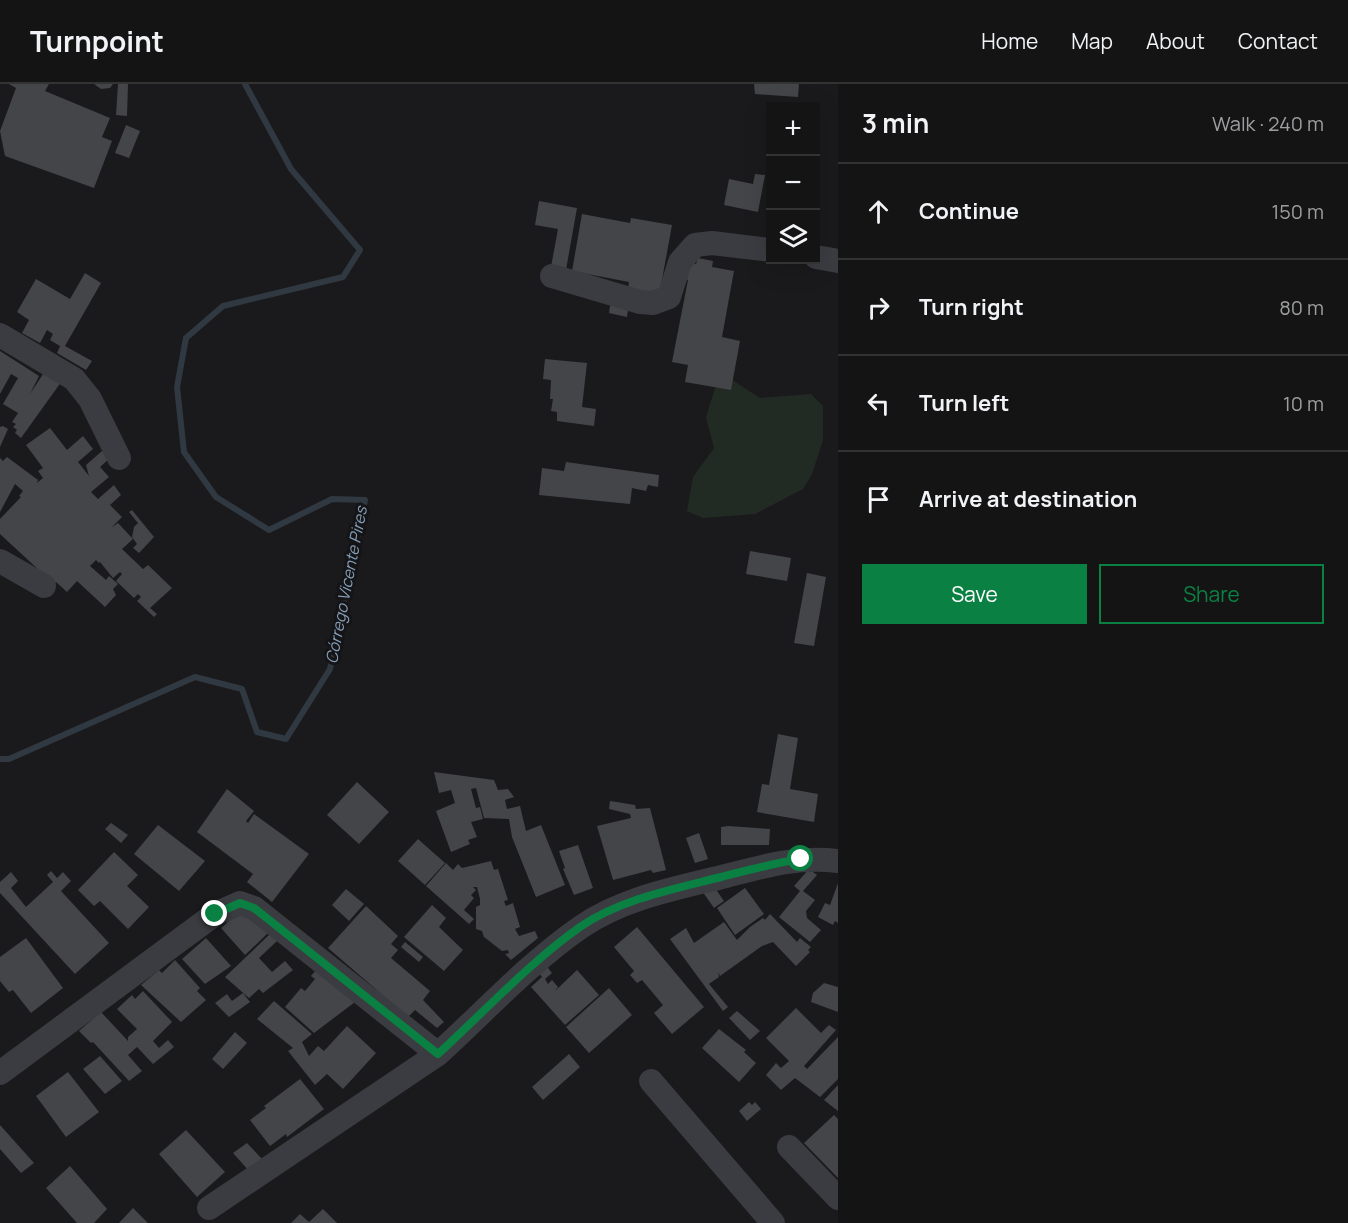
<!DOCTYPE html>
<meta charset="utf-8">
<style>
:root{--surface:#141415;--page:#212122;--text:#f1f3f6;--muted:#9d9ea0;--line:#333334;--accent:#0b8043}
body{margin:0;font-family:Manrope,sans-serif;background:var(--page);color:var(--text)}
.controls{position:absolute;right:18px;top:18px;display:grid;overflow:hidden;border-radius:0px;box-shadow:0 6px 24px #0002}
.controls button{width:54px;height:54px;display:grid;place-items:center;padding:0;border:0;border-bottom:2px solid var(--line);background:var(--surface);color:var(--text);font:30px sans-serif}
.stop{position:absolute;width:18px;height:18px;margin:-14px;border:4px solid #0b8043;border-radius:50%;background:#fff}
.stop.end{background:#0b8043;border-color:#fff;box-shadow:0 2px 6px #0008}
.list{margin:0;padding:0;list-style:none}
h2{display:flex;justify-content:space-between;align-items:center;height:78px;margin:0;padding:0 24px;font-size:26px}
h2 small{font-size:20px;font-weight:400;color:var(--muted)}
.list li{display:grid;grid-template-columns:39px 1fr auto;gap:18px;align-items:center;box-sizing:border-box;height:96px;padding:0 24px;border-top:2px solid var(--line)}
.list b{display:block;font-size:22px;white-space:nowrap}
.list em{font-size:20px;font-style:normal;color:var(--muted)}
.actions{display:flex;gap:12px;padding:18px 24px}
.actions a{flex:1;padding:14px 0;border:2px solid var(--accent);border-radius:0px;text-align:center;font-size:21px;color:var(--accent)}
.actions .main{background:var(--accent);color:#fff}
.icon{flex:none;width:33px;height:33px;fill:none;stroke:currentColor;stroke-width:2;stroke-linecap:round;stroke-linejoin:round}
.map{position:relative;flex:none;width:838px;height:1139px;overflow:hidden}
header{display:flex;align-items:center;gap:36px;box-sizing:border-box;height:84px;padding:0 30px;background:var(--surface);border-bottom:2px solid var(--line)}
header strong{font-size:28px}
nav{display:flex;gap:33px;margin-inline-start:auto;font-size:21px}
main{display:flex}
aside{flex:1;background:var(--surface)}
.map>svg:first-child{display:block}
.green{fill:#222b23}
.lines{fill:none;stroke-linecap:round;stroke-linejoin:round}
.stream{stroke:#303941;stroke-width:6}
.building{fill:#444549}
.minor{stroke:#3b3c41;stroke-width:24}
.route{stroke:#0b8043;stroke-width:8}
.labels{text-anchor:middle;dominant-baseline:central;stroke-width:6;stroke-linejoin:round;paint-order:stroke}
.water-label{font-size:16px;font-style:italic;fill:#859eb6;stroke:#151518}
</style>
<header>
<strong>Turnpoint</strong>
<nav><a>Home</a><a>Map</a><a>About</a><a>Contact</a></nav>
</header>
<main>
<div class="map">
<svg width="838" height="1139" viewBox="0 0 838 1139">
<rect width="100%" height="100%" fill="#1a1a1c"/>
<path class="green" d="M732,296L760,314L811,310L823,322V356L812,390L803,405L755,430L703,434L687,427L693,393L714,364L706,333L716,301Z"/>
<g class="lines">
<path class="stream" d="M0,675H9L195,593L242,605L257,648L286,655L330,585L365,416L332,415L269,446L216,413L184,368L177,303L186,254L223,222L343,193L360,166L291,85L245,0"/>
</g>
<path class="building" d="M9,0H49L45,7L110,34L102,53L112,57L94,104L5,72L0,47L16,4Z
M94,0H113L110,4L101,5Z
M118,0H128L127,32L116,31Z
M754,0H799L798,13L755,10Z
M126,41L140,47L129,74L115,69Z
M755,90L765,91L758,128L724,121L729,95L753,100Z
M539,117L577,124L566,186L551,183L558,145L535,141Z
M582,130L630,139L631,134L672,141L659,212L628,205L629,198L572,187Z
M698,174L713,177L712,183L734,187L722,253L740,257L731,306L685,298L688,281L672,278L688,196L683,195L691,179L696,180Z
M85,189L101,199L65,262L92,277L86,286L57,269L60,262L50,256L53,250L47,246L40,259L22,249L29,236L17,228L36,195L70,215Z
M611,216L629,219L627,233L609,229Z
M0,267L39,292L30,310L47,284L64,294L21,354L15,349L17,346L13,343L16,340L12,338L18,329L3,320L18,294L11,290L0,310Z
M545,275L587,279L582,323L596,325L594,342L557,337V328L551,327L553,315H550L551,296L543,295Z
M3,342L8,345L0,363V343Z
M50,344L67,366L83,352L93,365L78,378L89,392L86,381L102,367L110,374L100,383L109,393L91,408L98,415L114,401L121,411L110,421L122,433L111,444L118,439L133,455L122,465L143,485L148,481L172,504L150,524L157,530L154,533L137,517L141,513L138,510L134,514L116,497L122,490L120,488L113,494L100,478L99,479L96,476L90,482L106,496L109,492L118,500L113,505L116,511L105,523L77,497L67,508L56,498L54,500L0,450V435L21,413L19,412L23,407L15,400L0,428V374L3,377L7,373L38,396L37,399L43,394L38,387L43,384L26,361Z
M566,378L659,391L658,403L648,401L646,407L632,404L630,420L539,411L542,384L564,387Z
M132,426L154,453L139,469L133,464L137,460L132,453L134,443L138,439L129,428Z
M750,467L791,474L787,497L746,490Z
M807,489L826,493L814,562L794,559Z
M778,650L798,654L790,705L818,710L814,738L757,728L762,700L769,701Z
M434,688L494,696L498,706L508,705L514,713L505,716L507,725L520,722L526,747L541,741L565,801L536,813L512,753L509,735L484,734L476,704L471,705L476,724L480,723L483,735L471,738L477,753L468,756L470,760L451,768L436,727L455,719L451,706L439,709Z
M357,698L389,728L359,760L327,731Z
M227,705L254,727L246,737L248,739L254,730L309,770L272,818L247,798L253,790L197,748Z
M610,717L635,721L636,725L650,724L666,786L653,789L651,786L613,796L597,742L631,734L630,730L609,725Z
M111,739L128,751L121,759L105,745Z
M158,741L205,777L179,807L134,770Z
M728,742L770,745L769,761H721V743Z
M699,749L708,775L695,779L686,754Z
M418,755L445,779L425,801L398,777Z
M578,761L593,804L574,811L563,785L565,784L559,767Z
M114,768L138,791L127,802L149,823L128,845L100,817L94,822L78,806Z
M491,777L494,786L498,785L508,816L504,817L506,822L513,819L520,843L515,845L519,852L535,847L538,854L511,876L505,870L509,869L508,866L502,867L484,853L482,847L476,845V823L480,821V815L477,803H473L476,806L471,811L474,814L464,826L474,835L469,840L426,802L446,779L453,786L458,780L462,784Z
M809,785L817,791L803,807L815,816L806,827L807,834L821,846L810,858L779,833L800,807L794,802Z
M51,787L57,794L63,788L71,797L61,807L109,859L75,890L0,809V798L11,788L18,797L11,804L26,823L53,798L47,791Z
M708,794L724,817L714,824L695,797Z
M838,799V839L835,837L833,841L818,833L825,819L830,821Z
M745,804L764,830L735,851L717,824Z
M346,805L364,820L349,837L332,821Z
M432,821L446,834L439,843L463,866L444,887L404,853Z
M366,822L398,852L391,860L398,866L391,874L430,907L423,916L444,938L437,944L415,926L408,933L328,864Z
M244,823L268,849L245,871L221,844Z
M770,830L797,858L800,854L811,863L808,866L810,868L796,882L773,858L762,862L720,892L718,888L719,893L709,900L728,923L723,927L670,855L686,844L694,859L724,838L737,856L750,843L763,834L765,836Z
M637,843L704,923L672,950L654,929L663,921L642,896L637,899L630,891L634,887L614,863Z
M270,850L277,857L259,874L272,888L285,877L293,886L263,909L259,905L249,914L225,893Z
M26,854L63,904L31,929L13,906L9,908L0,897V873Z
M206,854L231,882L205,900L182,875Z
M405,858L423,873L419,878L401,863Z
M175,876L200,904L197,907L206,916L181,938L141,901L159,886L162,889Z
M544,879L552,889L545,895L548,900L552,896L558,903L555,907L577,886L599,911L565,941L531,903L542,893L536,886Z
M317,885L355,918L314,949L285,923L301,904L305,907L315,895L311,892Z
M824,899L838,903V928L811,918L813,909Z
M609,904L632,931L589,969L566,943Z
M143,907L172,938L153,957L159,964L168,956L174,963L153,980L137,963L128,971L142,987L129,997L93,958L91,959L79,947L101,928L128,957V953L137,945L117,925L132,911L135,915Z
M243,909L250,918L229,933L215,919L227,910L232,917Z
M274,917L312,950L302,958L309,972L318,962L324,967L347,942L376,969L343,1005L327,990L315,1001L288,967L293,964L257,935Z
M796,924L821,949L829,941L836,946L804,982L807,985L838,953V995L820,1013L795,994L781,1006L766,991L776,979L781,984L789,977L766,954Z
M737,927L760,947L750,956L729,934Z
M719,945L746,966L744,968L756,979L739,998L702,964Z
M235,948L247,959L223,985L212,975Z
M569,970L580,983L543,1016L532,1003Z
M100,972L122,997L105,1010L83,985Z
M68,988L99,1028L66,1053L36,1012Z
M300,995L324,1025L287,1053L286,1050L270,1062L250,1036L266,1024L264,1022Z
M838,1001V1027L824,1016Z
M749,1018L752,1021L755,1018L761,1025L747,1037L739,1027Z
M834,1031L838,1035V1094L804,1059Z
M0,1041L34,1079L21,1089L0,1065Z
M186,1046L225,1088L197,1113L159,1070Z
M247,1059L265,1078L251,1089L233,1069Z
M70,1082L107,1125L94,1139H77L46,1104Z
M133,1124L148,1139H119Z
M323,1125L337,1139H291L300,1130L309,1138Z"/>
<g class="lines">
<path class="minor" d="M816,173L838,177
M552,192L640,218L653,219L669,213L680,178L695,161L712,159L770,166
M0,251L74,295L90,315L119,374
M0,477L44,502
M0,989L215,830L240,819L254,824L438,970C484,928 529,879 581,843C623,814 677,804 726,792C764,782 798,772 838,777
M651,997L773,1139
M789,1063L838,1114
M209,1124L438,970"/>
</g>
<g class="lines">
<path class="route" d="M215,830L240,819L254,824L438,970C484,928 529,879 580,843C621,815 674,805 721,793C748,786 774,779 801,775"/>
</g>
<g class="labels">
<g class="water-label">
<text transform="translate(346 501) rotate(-79)">Córrego Vicente Pires</text>
</g>
</g>
</svg>
<div class="controls">
<button>+</button>
<button>−</button>
<button><svg class="icon" aria-label="layers" viewBox="0 0 24 24"><path d="M12 4l9 5-9 5-9-5zM3 14l9 5 9-5"/></svg></button>
</div>
<div class="stop" style="left:801px;top:775px"></div>
<div class="stop end" style="left:215px;top:830px"></div>
</div>
<aside>
<h2>3 min<small>Walk · 240 m</small></h2>
<ul class="list">
<li><svg class="icon" aria-label="ahead" viewBox="0 0 24 24"><path d="M12 20V5M6 11l6-6 6 6"/></svg><div><b>Continue</b></div><em>150 m</em></li>
<li><svg class="icon" aria-label="right" viewBox="0 0 24 24"><path d="M7 20v-9h11M14 6l5 5-5 5"/></svg><div><b>Turn right</b></div><em>80 m</em></li>
<li><svg class="icon" aria-label="left" viewBox="0 0 24 24"><path d="M17 20v-9H6M10 6l-5 5 5 5"/></svg><div><b>Turn left</b></div><em>10 m</em></li>
<li><svg class="icon" aria-label="arrive" viewBox="0 0 24 24"><path d="M6 21V4h12l-3 4 3 4H6"/></svg><div><b>Arrive at destination</b></div></li>
</ul>
<div class="actions"><a class="main">Save</a><a>Share</a></div>
</aside>
</main>
